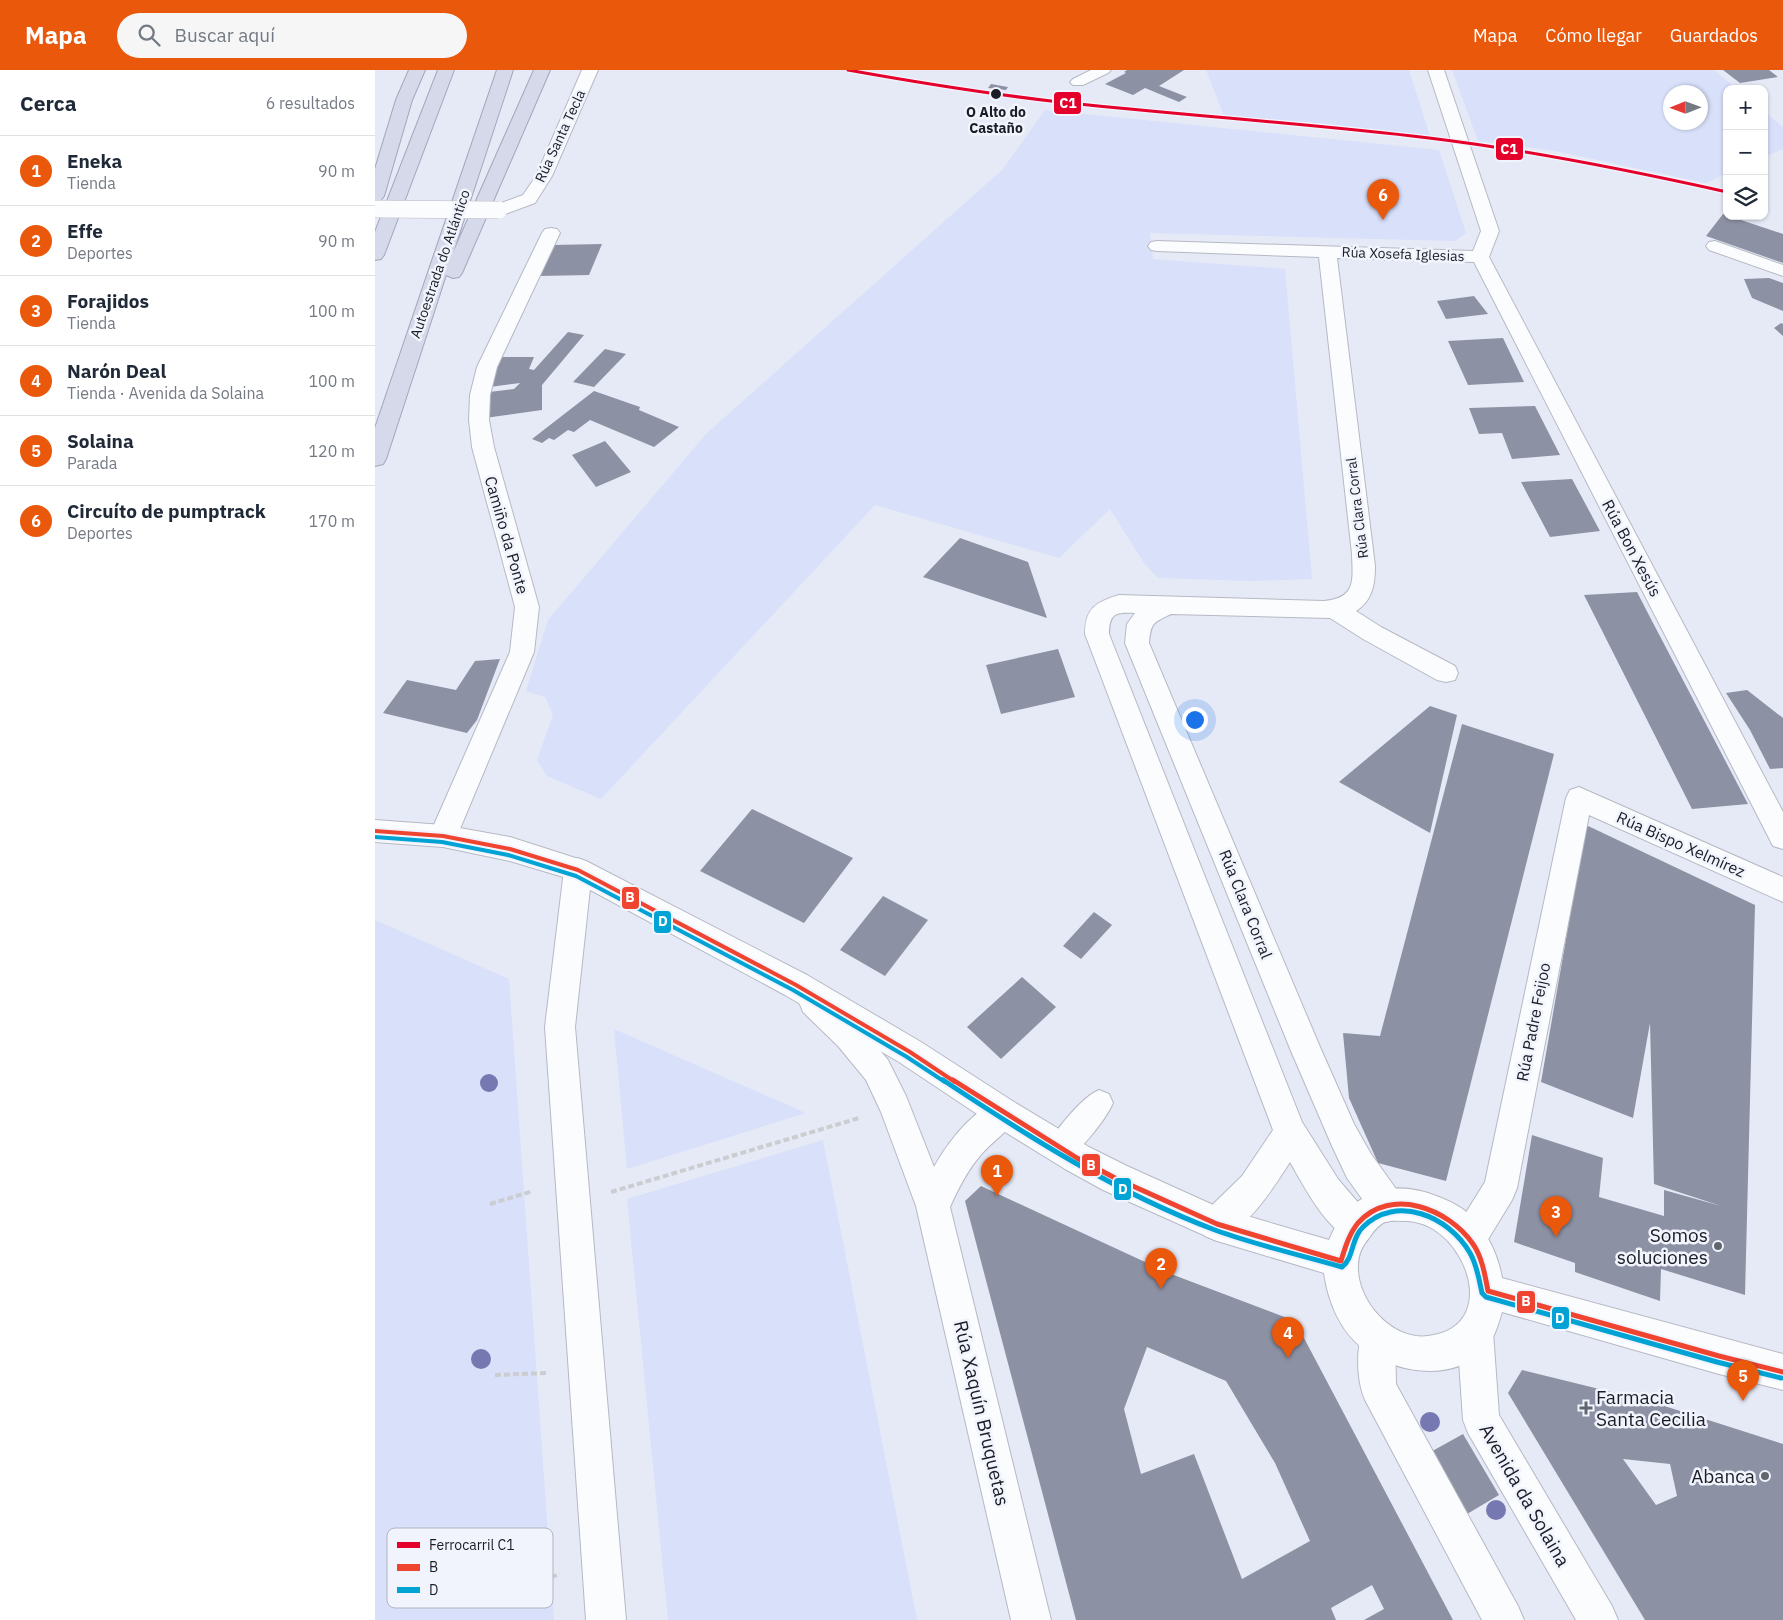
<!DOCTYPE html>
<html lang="es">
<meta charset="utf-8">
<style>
:root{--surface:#fff;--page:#f6f6f7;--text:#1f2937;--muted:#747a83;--line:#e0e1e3;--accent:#ea580c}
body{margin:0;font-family:"IBM Plex Sans",sans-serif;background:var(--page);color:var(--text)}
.controls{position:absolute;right:15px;top:15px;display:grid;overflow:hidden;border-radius:10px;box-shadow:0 1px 4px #0004}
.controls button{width:45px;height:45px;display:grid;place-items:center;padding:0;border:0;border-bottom:1px solid var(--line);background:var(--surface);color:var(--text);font:25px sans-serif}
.compass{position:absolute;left:1288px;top:15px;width:45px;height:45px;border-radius:50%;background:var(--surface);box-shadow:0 1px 4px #0004;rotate:269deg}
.you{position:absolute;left:819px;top:649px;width:18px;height:18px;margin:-12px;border:4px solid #fff;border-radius:50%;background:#1a73e8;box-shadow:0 0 0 8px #1a73e833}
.badge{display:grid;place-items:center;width:32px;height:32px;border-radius:50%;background:var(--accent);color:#fff;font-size:16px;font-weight:700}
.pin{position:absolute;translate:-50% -41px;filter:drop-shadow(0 1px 2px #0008)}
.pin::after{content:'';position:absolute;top:26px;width:18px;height:15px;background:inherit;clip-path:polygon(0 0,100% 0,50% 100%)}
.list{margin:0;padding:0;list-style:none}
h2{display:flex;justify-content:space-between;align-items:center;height:65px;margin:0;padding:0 20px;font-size:21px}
h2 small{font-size:16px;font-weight:400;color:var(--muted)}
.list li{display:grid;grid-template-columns:32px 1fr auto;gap:15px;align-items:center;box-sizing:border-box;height:70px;padding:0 20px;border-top:1px solid var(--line)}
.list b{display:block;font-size:19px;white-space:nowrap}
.list p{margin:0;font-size:16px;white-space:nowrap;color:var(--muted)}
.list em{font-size:16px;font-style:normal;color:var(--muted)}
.icon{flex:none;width:28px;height:28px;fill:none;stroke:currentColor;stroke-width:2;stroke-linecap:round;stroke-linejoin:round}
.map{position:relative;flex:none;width:1408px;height:1550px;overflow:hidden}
header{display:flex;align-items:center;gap:30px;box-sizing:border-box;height:70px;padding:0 25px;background:var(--accent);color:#fff}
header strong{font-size:24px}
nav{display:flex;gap:28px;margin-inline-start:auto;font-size:18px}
.search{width:350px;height:45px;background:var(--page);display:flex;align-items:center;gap:12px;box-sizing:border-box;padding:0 18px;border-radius:28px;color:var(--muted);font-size:19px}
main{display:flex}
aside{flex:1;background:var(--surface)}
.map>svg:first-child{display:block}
.green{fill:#d8e0fa;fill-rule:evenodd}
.building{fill:#8d91a4;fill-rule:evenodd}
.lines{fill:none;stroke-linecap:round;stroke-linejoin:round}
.lane-casing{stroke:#b6b9c3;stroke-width:2}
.street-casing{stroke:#b6b9c3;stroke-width:2}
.secondary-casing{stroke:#b6b9c3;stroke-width:2}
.highway-casing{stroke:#a1a6bb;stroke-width:2}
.path{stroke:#cccdd1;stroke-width:4;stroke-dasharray:6 3;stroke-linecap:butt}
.lane{fill:#fbfcfe;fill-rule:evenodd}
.street{fill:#fbfcfe;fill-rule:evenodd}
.secondary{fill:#fbfcfe;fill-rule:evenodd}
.highway{fill:#d6d9e9;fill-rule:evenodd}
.street-bridge-casing{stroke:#b6b9c3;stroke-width:18;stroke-linecap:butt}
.street-bridge{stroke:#fbfcfe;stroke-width:17}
.bus-1-far1-casing{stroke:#f1f4fd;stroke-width:8}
.bus-1-casing{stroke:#f1f4fd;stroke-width:9}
.bus-2-far1-casing{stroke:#f1f4fd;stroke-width:8}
.bus-2-casing{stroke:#f1f4fd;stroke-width:9}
.bus-1-far1{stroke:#ef4430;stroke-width:4}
.bus-1{stroke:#ef4430;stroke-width:5}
.bus-2-far1{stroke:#00a3d4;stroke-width:4}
.bus-2{stroke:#00a3d4;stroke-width:5}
.rail-1-casing{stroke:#f1f4fd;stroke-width:5.5}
.rail-1{stroke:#e4002b;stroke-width:3}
.tree{fill:#7679b1}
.stop-dot{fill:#1a1d25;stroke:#f1f4fd;stroke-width:2}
.poi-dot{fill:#61656e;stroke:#f1f4fd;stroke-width:2}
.labels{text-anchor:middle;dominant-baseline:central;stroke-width:5;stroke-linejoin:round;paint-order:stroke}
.far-stop-label{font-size:14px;font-weight:bold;fill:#1a1d25;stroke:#f1f4fd}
.far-street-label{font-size:14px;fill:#1a1d25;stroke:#f1f4fd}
.street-label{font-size:16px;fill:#1a1d25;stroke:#f1f4fd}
.near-poi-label{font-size:19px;fill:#1a1d25;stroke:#f1f4fd;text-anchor:end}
.near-street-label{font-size:19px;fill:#1a1d25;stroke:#f1f4fd}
.key{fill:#f1f4fd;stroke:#b0b4bc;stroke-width:1}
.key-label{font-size:14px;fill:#1a1d25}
.line-badge{stroke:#f1f4fd;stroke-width:2}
.badge-label{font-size:14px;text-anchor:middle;font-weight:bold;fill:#fff}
</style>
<header>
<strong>Mapa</strong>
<div class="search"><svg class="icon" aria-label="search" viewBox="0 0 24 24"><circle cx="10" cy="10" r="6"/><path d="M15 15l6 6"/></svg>Buscar aquí</div>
<nav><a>Mapa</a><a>Cómo llegar</a><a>Guardados</a></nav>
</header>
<main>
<aside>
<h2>Cerca<small>6 resultados</small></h2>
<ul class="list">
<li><span class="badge">1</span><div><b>Eneka</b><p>Tienda</p></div><em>90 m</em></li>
<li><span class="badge">2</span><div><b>Effe</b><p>Deportes</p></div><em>90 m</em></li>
<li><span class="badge">3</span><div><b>Forajidos</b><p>Tienda</p></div><em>100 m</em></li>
<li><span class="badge">4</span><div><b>Narón Deal</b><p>Tienda · Avenida da Solaina</p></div><em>100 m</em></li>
<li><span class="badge">5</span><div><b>Solaina</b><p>Parada</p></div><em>120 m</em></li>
<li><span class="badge">6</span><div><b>Circuíto de pumptrack</b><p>Deportes</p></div><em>170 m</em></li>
</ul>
</aside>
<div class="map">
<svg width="1408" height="1550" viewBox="0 0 1408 1550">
<rect width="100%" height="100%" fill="#e6eaf7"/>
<path class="green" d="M831,0H1034L1055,66L954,54L849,46Z
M1077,0H1339L1362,19H1352V103L1331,113L1180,81L1103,71ZM1296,22H1326V52H1296Z
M670,40L1064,80L1091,163L1080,171L775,163L778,189L910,199L937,509L877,511L783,508L769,493L735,439L684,488L500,435L226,729L172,706L162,690L178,645L170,627L151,621L173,550L332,363L628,99Z
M1389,41L1408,57V79L1389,87Z
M0,850L134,909L179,1550H0Z
M239,959L431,1043L252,1099Z
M448,1070L542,1550H293L252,1129Z"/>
<path class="building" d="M752,0H809L784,16L812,27L804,32L770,18L758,25L730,14L751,3L749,2Z
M1348,0H1394L1403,7L1365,13Z
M616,14L633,17L631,20L613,18Z
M1348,144L1408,164V193L1331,166Z
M227,174L214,205L164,206L177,175Z
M1394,208L1408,213V241L1377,228L1369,209Z
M1099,226L1113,244L1071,249L1062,231Z
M1406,253L1408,254V266L1399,258Z
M193,262L209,265L167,315V340L110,348L114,322L139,319L145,313L115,317L125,287H159L154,299L159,300Z
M1128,268L1149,312L1093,315L1073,271Z
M230,279L251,284L219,317L198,312Z
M219,321L265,337L264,340L304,357L279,377L215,350L199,362L193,360L179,370L174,368L167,373L157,369Z
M1160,336L1185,385L1137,389L1127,363L1104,364L1094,338Z
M230,371L256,402L221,417L197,385Z
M1197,409L1225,461L1175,467L1146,412Z
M585,468L653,492L672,548L548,507Z
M1262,522L1277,551L1373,734L1317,739L1209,525Z
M683,579L700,627L626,644L611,595Z
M125,589L102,650L92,663L8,643L32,610L81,620L100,591Z
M1372,620L1408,648V698L1395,699L1375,660L1351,623Z
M1055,636L1082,645L1055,763L964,712Z
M1087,654L1179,684L1071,1111L1003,1093L974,1028L968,963L1005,966Z
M377,739L478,788L429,853L325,801Z
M1211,755L1380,835L1370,1225L1286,1199L1285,1231L1200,1202V1193L1139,1172L1157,1065L1228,1088L1224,1127L1289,1146V1120L1346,1136L1279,1114L1275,953L1258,1048L1166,1012Z
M508,826L553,850L510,906L465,880Z
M719,842L737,855L706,889L688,876Z
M647,907L681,937L626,989L592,957Z
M606,1116L796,1204L920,1251L1078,1550H989L1009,1539L997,1515L956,1538L961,1550H701L590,1131ZM772,1277L851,1311L900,1393L935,1471L867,1509L819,1384L766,1404L749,1339Z
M1147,1300L1277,1332L1408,1374V1550H1270L1133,1323ZM1248,1389L1295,1394L1302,1426L1281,1435Z
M1088,1364L1124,1425L1087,1447L1052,1384Z"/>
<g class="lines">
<g class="lane-casing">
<path id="lane" d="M724,1020L734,1024L738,1033C730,1051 702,1086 685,1093L675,1089L671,1079C678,1062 707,1027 724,1020Z"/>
</g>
<g class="street-casing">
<path id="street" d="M207,0H223L177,106L160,133L130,144L124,145L118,144L115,140L118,136L148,125L161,106Z
M716,0H736L733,3L708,15H698L695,12L698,9Z
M1053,0H1069L1124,161L1114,187L1408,742V779L1398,776L1099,192L962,188L1000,496C1000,515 997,531 981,541L1006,557L1080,596L1083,603L1080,610L1071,612L1062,610L988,569L955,548L796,544C778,553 776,552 774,573L945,977L979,1054L996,1084L1024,1123L1029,1135L1024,1147L1012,1152L1000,1147L972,1108L957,1076L916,981L750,573L752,554L760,543C741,542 734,543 734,564L927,1052L963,1109L992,1143L997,1155L992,1167L980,1172C951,1160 930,1118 915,1092C897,1120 874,1157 842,1171L830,1166L825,1154L830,1142L867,1106L898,1060L710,564C710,538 721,532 744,525L949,531C981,528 978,511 977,484L944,187L782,181L776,180L773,176L776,172L782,171L1098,181L1106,161Z
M176,158L182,159L185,163L122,297L115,325L114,350L119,377L164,537L159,582L82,766L78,774L68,777L58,774L54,766L135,582L140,537L97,377L94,350L95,325L102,297L167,163L170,159Z
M1340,171L1408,195V206L1334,180L1331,176L1334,172Z
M1204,717L1408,807V832L1214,745L1142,1118L1137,1130L1106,1181L1094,1186L1082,1181L1077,1169L1082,1157L1110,1112L1191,728L1195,720Z
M203,788L213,792L217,800L200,957L251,1550H211L170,957L189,800L193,792Z
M439,918L450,922L485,956L513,990L531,1026L559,1097C575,1069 598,1040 628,1028L639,1032L644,1043C636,1061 617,1071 605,1086C592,1101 583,1119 575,1137L676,1550H636L541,1136L506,1042L491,1010L463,976L428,942L424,932L428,922Z
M1100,1244L1112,1250L1118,1262L1124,1345L1237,1536L1243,1550H1201L1093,1363L1088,1350L1082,1262L1088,1250Z
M1002,1250L1015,1255L1020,1268L1021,1314L1143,1536L1149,1550H1107L990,1330C981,1309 981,1277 989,1255Z"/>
</g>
<g class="secondary-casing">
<path id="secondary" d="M0,750L68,755L135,767L213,792L432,905L546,972L639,1032L714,1077L752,1096L845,1138L954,1170C974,1122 1016,1107 1064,1127C1074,1131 1085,1136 1094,1144C1111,1160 1123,1184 1127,1208L1408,1284V1320L1344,1304L1127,1242C1123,1255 1119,1270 1109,1280C1077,1312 1022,1304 989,1279C965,1262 953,1231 949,1203L842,1171L728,1120L690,1099L617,1054L524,992L410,925L195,809L135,791L68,777L0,772ZM1033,1151C1042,1152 1050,1154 1058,1159C1100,1185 1116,1259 1053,1266C1017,1271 981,1230 983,1195C983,1185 987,1176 994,1168C998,1162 1003,1155 1010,1152C1017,1150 1026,1151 1033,1151Z"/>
</g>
<g class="highway-casing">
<path id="highway" d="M34,0H50L37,30L9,126L6,130L0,131V99L21,30Z
M63,0H79L9,185L6,189L0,190V162Z
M122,0H138L78,183L159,0H175L87,203L84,207L78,208L71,205L11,389L8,394L0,396V358Z"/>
</g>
<path class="path" d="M236,1122L484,1048
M115,1134L158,1121
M120,1305L172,1303
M125,1524L185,1504"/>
<use href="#lane" class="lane"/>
<use href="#street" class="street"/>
<use href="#secondary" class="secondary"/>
<use href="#highway" class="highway"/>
<g class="street-bridge-casing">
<path id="street-bridge" d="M0,139L124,140"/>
</g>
<use href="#street-bridge" class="street-bridge"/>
<g class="bus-1-far1-casing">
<path id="bus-1-far1" d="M0,761L68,766L135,779L203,800L421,915L535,982L580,1012"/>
</g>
<g class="bus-1-casing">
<path id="bus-1" d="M578,1010L702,1088L740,1108L842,1154L966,1191C970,1178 974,1164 983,1153C1016,1116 1074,1139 1098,1174C1107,1187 1110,1205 1113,1221L1344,1286L1408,1302"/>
</g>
<g class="bus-2-far1-casing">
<path id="bus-2-far1" d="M0,767L67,772L133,785L201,806L418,920L532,987L570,1012"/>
</g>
<g class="bus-2-casing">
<path id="bus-2" d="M568,1010C654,1067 742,1123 840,1160C881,1175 925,1185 967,1197C979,1188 976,1168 988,1157C1021,1124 1074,1146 1095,1183C1102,1195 1104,1209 1107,1223L1111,1227L1342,1292L1406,1308"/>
</g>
<use href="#bus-1-far1" class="bus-1-far1"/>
<use href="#bus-1" class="bus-1"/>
<use href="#bus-2-far1" class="bus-2-far1"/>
<use href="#bus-2" class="bus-2"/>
<g class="rail-1-casing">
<path id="rail-1" d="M473,0C540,12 608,23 676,31C802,45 928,53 1054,68C1154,80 1253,100 1352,122"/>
</g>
<use href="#rail-1" class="rail-1"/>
</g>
<g class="tree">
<circle cx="114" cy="1013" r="9"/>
<circle cx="106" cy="1289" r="10"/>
<circle cx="1055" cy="1352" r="10"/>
<circle cx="1121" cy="1440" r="10"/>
</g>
<circle class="stop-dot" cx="621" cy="24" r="6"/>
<g class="poi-dot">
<circle cx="1343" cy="1176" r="5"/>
<path d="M1208.5 1330.5h5v5h5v5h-5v5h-5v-5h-5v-5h5z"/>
<circle cx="1390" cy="1406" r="5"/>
</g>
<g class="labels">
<g class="far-stop-label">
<text x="621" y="42">O Alto do<tspan x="621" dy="16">Castaño</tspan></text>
</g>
<g class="far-street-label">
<text transform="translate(185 66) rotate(-65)">Rúa Santa Tecla</text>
<text transform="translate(1028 184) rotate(2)">Rúa Xosefa Iglesias</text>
<text transform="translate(65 194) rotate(-71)">Autoestrada do Atlántico</text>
<text transform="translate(982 438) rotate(-97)">Rúa Clara Corral</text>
</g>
<g class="street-label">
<text transform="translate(132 465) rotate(74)">Camiño da Ponte</text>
<text transform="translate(1257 478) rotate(62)">Rúa Bon Xesús</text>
<text transform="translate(1306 774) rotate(24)">Rúa Bispo Xelmírez</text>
<text transform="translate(871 834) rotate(68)">Rúa Clara Corral</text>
<text transform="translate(1158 952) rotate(-79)">Rúa Padre Feijoo</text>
</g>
<g class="near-poi-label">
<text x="1333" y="1165">Somos<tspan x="1333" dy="22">soluciones</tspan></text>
<text x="1221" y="1327" text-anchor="start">Farmacia<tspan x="1221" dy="22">Santa Cecilia</tspan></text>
<text x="1380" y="1406">Abanca</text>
</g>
<g class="near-street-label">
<text transform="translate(607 1343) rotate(77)">Rúa Xaquín Bruquetas</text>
<text transform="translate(1150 1425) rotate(60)">Avenida da Solaina</text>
</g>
</g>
<rect x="12" y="1458" width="166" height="80" rx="8" class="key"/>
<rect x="22" y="1472" width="23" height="6" fill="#e4002b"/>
<rect x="22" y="1494" width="23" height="7" fill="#ef4430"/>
<rect x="22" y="1517" width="23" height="6" fill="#00a3d4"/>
<g class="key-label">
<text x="54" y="1480">Ferrocarril C1</text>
<text x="54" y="1502">B</text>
<text x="54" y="1525">D</text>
</g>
<g class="line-badge">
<rect x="678" y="21" width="29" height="24" rx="5" fill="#e4002b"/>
<rect x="1120" y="67" width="29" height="24" rx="5" fill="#e4002b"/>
<rect x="246" y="816" width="19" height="24" rx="5" fill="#ef4430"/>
<rect x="278" y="840" width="19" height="24" rx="5" fill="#00a3d4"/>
<rect x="706" y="1083" width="20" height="24" rx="5" fill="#ef4430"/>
<rect x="738" y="1107" width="19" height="24" rx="5" fill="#00a3d4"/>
<rect x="1141" y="1220" width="20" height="24" rx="5" fill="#ef4430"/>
<rect x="1176" y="1236" width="19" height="24" rx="5" fill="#00a3d4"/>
</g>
<g class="badge-label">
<text x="693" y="38">C1</text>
<text x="1134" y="84">C1</text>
<text x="255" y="832">B</text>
<text x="288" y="856">D</text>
<text x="716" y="1100">B</text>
<text x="748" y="1124">D</text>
<text x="1151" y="1236">B</text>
<text x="1185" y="1253">D</text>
</g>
</svg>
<div class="controls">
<button>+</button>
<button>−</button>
<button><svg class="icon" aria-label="layers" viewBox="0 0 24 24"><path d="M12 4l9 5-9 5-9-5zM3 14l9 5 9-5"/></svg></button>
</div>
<svg class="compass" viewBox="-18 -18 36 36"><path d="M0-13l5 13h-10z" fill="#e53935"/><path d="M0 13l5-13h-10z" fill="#747a83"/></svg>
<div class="you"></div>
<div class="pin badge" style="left:622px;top:1126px">1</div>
<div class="pin badge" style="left:786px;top:1219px">2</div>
<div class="pin badge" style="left:1181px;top:1167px">3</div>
<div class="pin badge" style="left:913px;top:1288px">4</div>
<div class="pin badge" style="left:1368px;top:1331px">5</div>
<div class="pin badge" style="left:1008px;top:150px">6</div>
</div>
</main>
